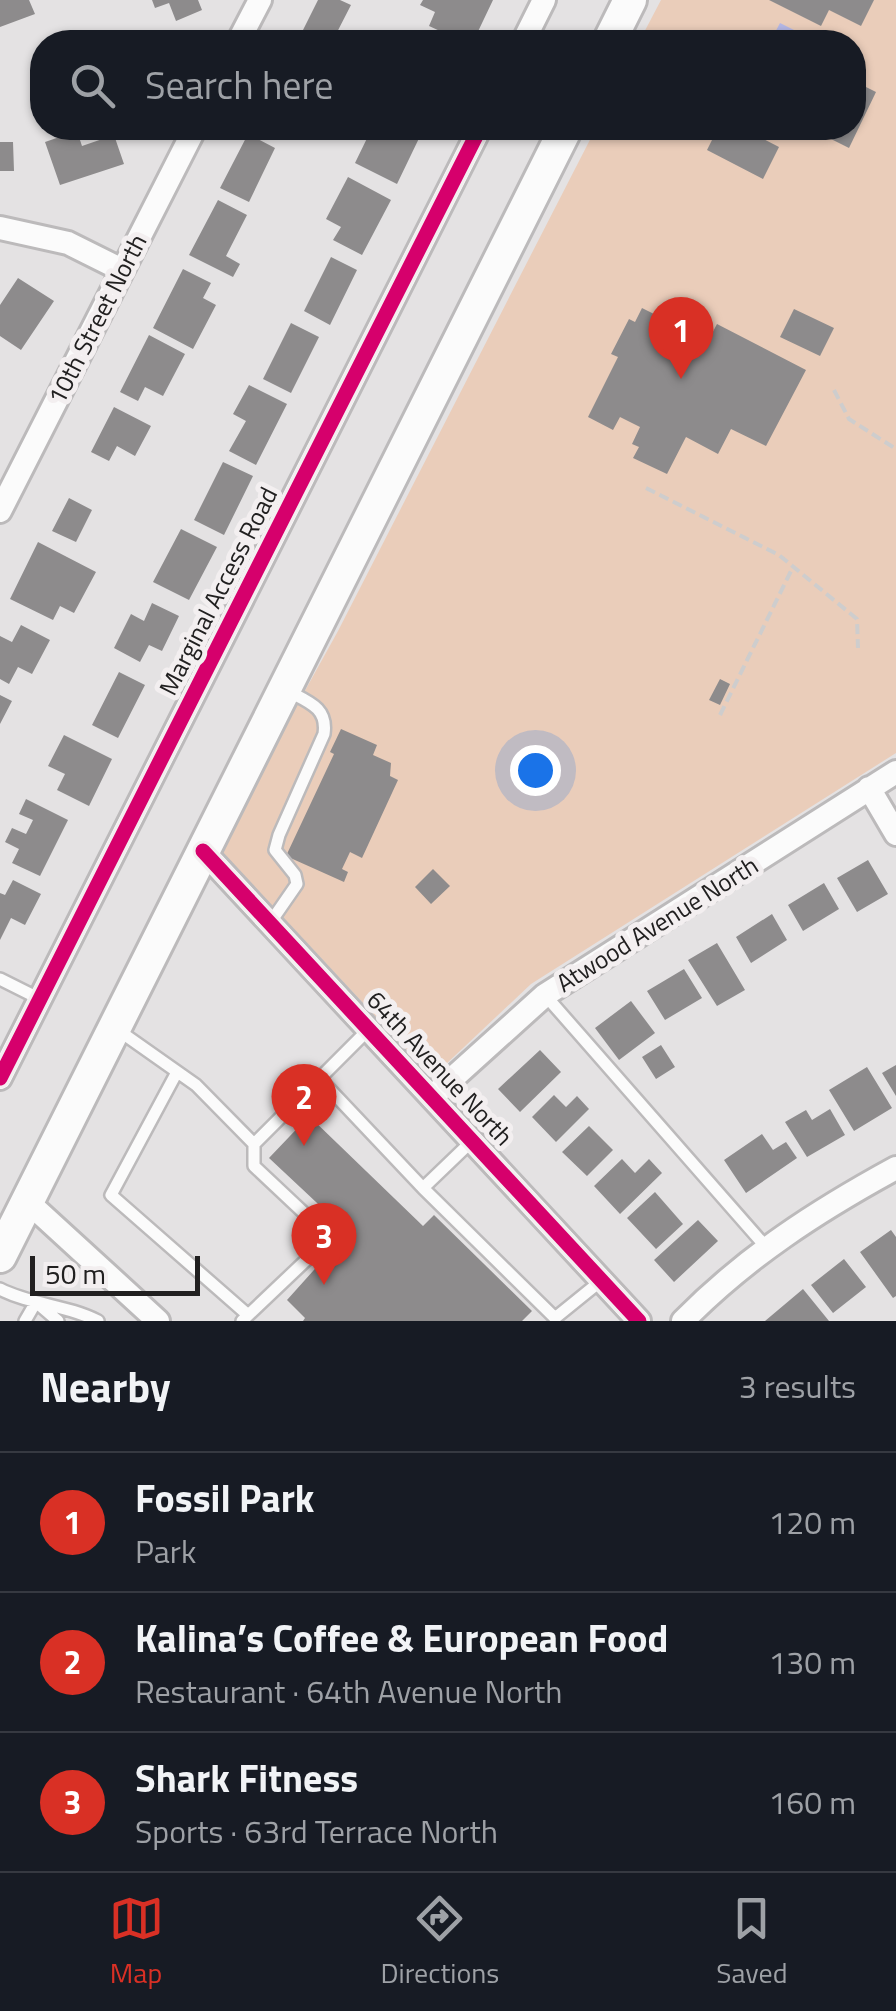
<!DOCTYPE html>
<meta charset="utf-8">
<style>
:root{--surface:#171b24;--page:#20242c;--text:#f1f3f6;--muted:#9ea1a6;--line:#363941;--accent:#d93025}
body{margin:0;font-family:"Titillium Web",sans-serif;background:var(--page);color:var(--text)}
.scale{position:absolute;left:30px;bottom:25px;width:170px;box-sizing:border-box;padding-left:10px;border:5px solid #212020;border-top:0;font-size:28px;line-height:35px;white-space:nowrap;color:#212020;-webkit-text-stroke:8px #f3eff0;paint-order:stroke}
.you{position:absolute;left:535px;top:770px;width:35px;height:35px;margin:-25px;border:8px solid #fff;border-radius:50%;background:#1a73e8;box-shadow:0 0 0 15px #1a73e833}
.badge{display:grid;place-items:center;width:65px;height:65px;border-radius:50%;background:var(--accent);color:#fff;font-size:32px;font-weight:700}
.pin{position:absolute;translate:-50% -82px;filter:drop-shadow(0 2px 5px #0008)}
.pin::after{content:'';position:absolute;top:52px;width:35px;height:30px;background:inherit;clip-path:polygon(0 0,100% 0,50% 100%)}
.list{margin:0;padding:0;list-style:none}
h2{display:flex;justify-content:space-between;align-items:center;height:130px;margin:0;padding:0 40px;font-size:42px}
h2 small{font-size:32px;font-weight:400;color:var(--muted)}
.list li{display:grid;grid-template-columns:65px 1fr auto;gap:30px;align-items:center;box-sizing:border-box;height:140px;padding:0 40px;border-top:2px solid var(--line)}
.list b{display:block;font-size:38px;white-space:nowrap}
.list p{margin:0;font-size:32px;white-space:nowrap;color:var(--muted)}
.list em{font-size:32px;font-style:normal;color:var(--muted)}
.icon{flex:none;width:55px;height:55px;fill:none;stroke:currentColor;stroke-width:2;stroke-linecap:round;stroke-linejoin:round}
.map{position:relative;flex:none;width:896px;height:1321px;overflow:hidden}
.search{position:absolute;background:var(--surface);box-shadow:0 2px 8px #0004;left:30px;right:30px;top:30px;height:110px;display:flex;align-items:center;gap:25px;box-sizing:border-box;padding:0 35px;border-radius:40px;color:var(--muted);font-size:38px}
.sheet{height:550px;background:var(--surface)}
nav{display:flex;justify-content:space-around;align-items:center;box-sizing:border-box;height:140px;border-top:2px solid var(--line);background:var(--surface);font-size:28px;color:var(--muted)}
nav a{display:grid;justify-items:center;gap:5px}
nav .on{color:var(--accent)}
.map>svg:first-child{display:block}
.green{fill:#eacdba}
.water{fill:#b5b8e6}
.building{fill:#8d8b8c}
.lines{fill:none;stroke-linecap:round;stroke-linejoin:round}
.lane-casing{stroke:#bcbabb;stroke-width:16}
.street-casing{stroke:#bcbabb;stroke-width:28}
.secondary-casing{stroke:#bcbabb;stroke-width:38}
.path{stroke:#cecdcd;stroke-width:4;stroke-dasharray:10 5;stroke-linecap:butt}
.lane{stroke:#fbfbfb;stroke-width:11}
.street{stroke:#fbfbfb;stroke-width:22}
.secondary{stroke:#fbfbfb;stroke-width:32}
.cycleway-casing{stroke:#f3eff0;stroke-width:21}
.cycleway{stroke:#d6006c;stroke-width:15}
.labels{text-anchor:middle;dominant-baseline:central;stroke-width:10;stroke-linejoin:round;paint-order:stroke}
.street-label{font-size:25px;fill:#212020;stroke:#f3eff0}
</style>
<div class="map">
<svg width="896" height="1321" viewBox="0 0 896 1321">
<rect width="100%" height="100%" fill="#e4e2e3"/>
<path class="green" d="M661,0H896V753L531,984L445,1065L433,1069L421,1065L218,848L338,631L596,128H854V42H639Z"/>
<path class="water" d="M780,23L818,42H770Z"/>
<path class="building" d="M0,0H29L35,14L0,27Z
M152,0H198L202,10L176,21L169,3L155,8Z
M318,0H340L351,5L332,42H297Z
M423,0H493L473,42H464L429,26L435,12L420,5Z
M769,0H874L861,26L829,10L821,26Z
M854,81L876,92L849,148L817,132L820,128H854Z
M372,128L423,130L397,184L355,163Z
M718,128H742L779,147L763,179L707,150Z
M77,131L82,146L114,135L124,164L60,185L45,142Z
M248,134L275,148L249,202L220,188Z
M0,142H13L14,171H0Z
M348,177L391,200L362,255L333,240L341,227L326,219Z
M218,200L247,215L226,256L240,264L233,277L189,255Z
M331,257L357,270L330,325L304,311Z
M183,269L211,283L203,298L216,305L193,349L153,328Z
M18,278L54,301L21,350L0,336V305Z
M642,308L664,319L657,332L680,344L686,332L707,343L717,324L806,370L766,446L731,429L718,454L686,437L667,474L633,458L639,447L632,444L640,427L620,417L613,430L588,417L618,357L611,354L629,319L635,322Z
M794,309L834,328L820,356L780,337Z
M291,323L319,337L291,393L263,379Z
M149,335L185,354L163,396L145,387L138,401L120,392Z
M249,385L287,404L256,465L229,451L246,421L233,414Z
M114,407L151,426L135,456L117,446L109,461L91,452Z
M223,462L253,476L224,535L194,520Z
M69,498L92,510L76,542L52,531Z
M181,529L217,547L189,600L153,582Z
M38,542L96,572L74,613L60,606L53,620L10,599Z
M152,603L179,616L162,651L149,645L140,662L114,648L131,614L144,621Z
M21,625L50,640L32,674L18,667L9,684L0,679V636L12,642Z
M119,672L145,685L118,738L92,725Z
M720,679L730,684L720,705L709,700Z
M0,695L12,701L0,724Z
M341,729L377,745L373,755L391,763L390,776L398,780L362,858L350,852L342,869L348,872L344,882L286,856L334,754L330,752Z
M64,735L112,759L89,806L57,790L65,774L48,766Z
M26,799L68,820L40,876L12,863L19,849L5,842L12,828L26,834L33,820L19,814Z
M868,860L888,894L857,912L837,878Z
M433,869L450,886L431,904L415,887Z
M13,880L41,894L25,925L11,918L0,940V893L5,895Z
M824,883L839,909L803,931L788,905Z
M772,914L787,940L751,963L736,937Z
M717,943L745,990L717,1006L688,960Z
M684,969L702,998L665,1020L647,991Z
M631,1001L655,1033L619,1060L595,1028Z
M661,1045L675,1067L656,1079L642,1057Z
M540,1050L561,1072L520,1112L498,1089Z
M896,1065V1096L882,1073Z
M867,1067L892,1108L854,1131L829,1090Z
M554,1095L566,1107L577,1096L589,1109L556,1142L532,1117Z
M830,1109L845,1135L807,1157L785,1122L806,1110L812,1120Z
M309,1116L423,1226L434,1215L532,1311L522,1321H303L305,1318L287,1300L348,1232L269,1158Z
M589,1126L613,1150L587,1176L562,1152Z
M762,1134L773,1150L786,1142L797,1158L746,1193L724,1160Z
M622,1159L635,1173L649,1159L662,1173L620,1214L594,1186Z
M655,1192L683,1224L656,1249L627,1218Z
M698,1220L718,1241L674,1282L654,1260Z
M891,1230L896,1237V1296L893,1298L860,1252Z
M844,1259L866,1287L833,1313L811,1285Z
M803,1289L829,1321H765Z"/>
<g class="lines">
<g class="lane-casing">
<path id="lane" d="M270,923L297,884L295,875L275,850L279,835L324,734C328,707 308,702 286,690
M0,979L40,999
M545,995L766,1247
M118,1030L196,1085L254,1144V1166L321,1229L320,1247L242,1321
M177,1072L111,1195L248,1315
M320,1079L423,1188
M473,1140L423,1188L555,1318L602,1280
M254,1144L370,1028
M0,1289C31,1305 67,1305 98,1321
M25,1321L36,1302L58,1321"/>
</g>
<g class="street-casing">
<path id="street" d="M238,42L260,0
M523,42L544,0
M0,228L68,243L122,270
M0,511L195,128
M869,788L896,834
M203,851L639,1321
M0,1078L480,128
M433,1096L545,995L896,772
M28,1202L158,1321
M683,1321C746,1257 817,1211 896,1168"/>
</g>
<g class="secondary-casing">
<path id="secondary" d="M609,42L630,0
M0,1256L566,128"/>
</g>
<path class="path" d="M834,390L849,419L896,449
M646,488L779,555L857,619L858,648
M720,715L793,567"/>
<use href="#lane" class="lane"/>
<use href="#street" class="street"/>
<use href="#secondary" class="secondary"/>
<g class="cycleway-casing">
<path id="cycleway" d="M203,851L639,1321
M0,1078L480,128"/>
</g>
<use href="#cycleway" class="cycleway"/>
</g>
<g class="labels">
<g class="street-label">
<text transform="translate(97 319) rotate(-63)">10th Street North</text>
<text transform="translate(218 591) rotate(-63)">Marginal Access Road</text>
<text transform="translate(657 924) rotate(-32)">Atwood Avenue North</text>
<text transform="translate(440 1068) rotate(47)">64th Avenue North</text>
</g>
</g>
</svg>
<div class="scale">50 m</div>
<div class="you"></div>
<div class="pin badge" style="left:681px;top:379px">1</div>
<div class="pin badge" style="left:304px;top:1146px">2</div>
<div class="pin badge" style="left:324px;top:1285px">3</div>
<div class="search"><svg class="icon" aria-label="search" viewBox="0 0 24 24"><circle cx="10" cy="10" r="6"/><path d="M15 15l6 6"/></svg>Search here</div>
</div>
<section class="sheet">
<h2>Nearby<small>3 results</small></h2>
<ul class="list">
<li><span class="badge">1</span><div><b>Fossil Park</b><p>Park</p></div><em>120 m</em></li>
<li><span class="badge">2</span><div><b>Kalina’s Coffee &amp; European Food</b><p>Restaurant · 64th Avenue North</p></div><em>130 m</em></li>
<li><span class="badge">3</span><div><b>Shark Fitness</b><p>Sports · 63rd Terrace North</p></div><em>160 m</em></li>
</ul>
</section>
<nav>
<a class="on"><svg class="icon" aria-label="map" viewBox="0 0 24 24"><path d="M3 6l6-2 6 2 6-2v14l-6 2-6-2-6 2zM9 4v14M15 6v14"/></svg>Map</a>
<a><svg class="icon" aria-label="directions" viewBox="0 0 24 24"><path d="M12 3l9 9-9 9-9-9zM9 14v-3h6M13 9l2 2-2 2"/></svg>Directions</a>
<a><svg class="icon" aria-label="saved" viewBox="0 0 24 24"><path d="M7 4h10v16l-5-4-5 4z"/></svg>Saved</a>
</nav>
